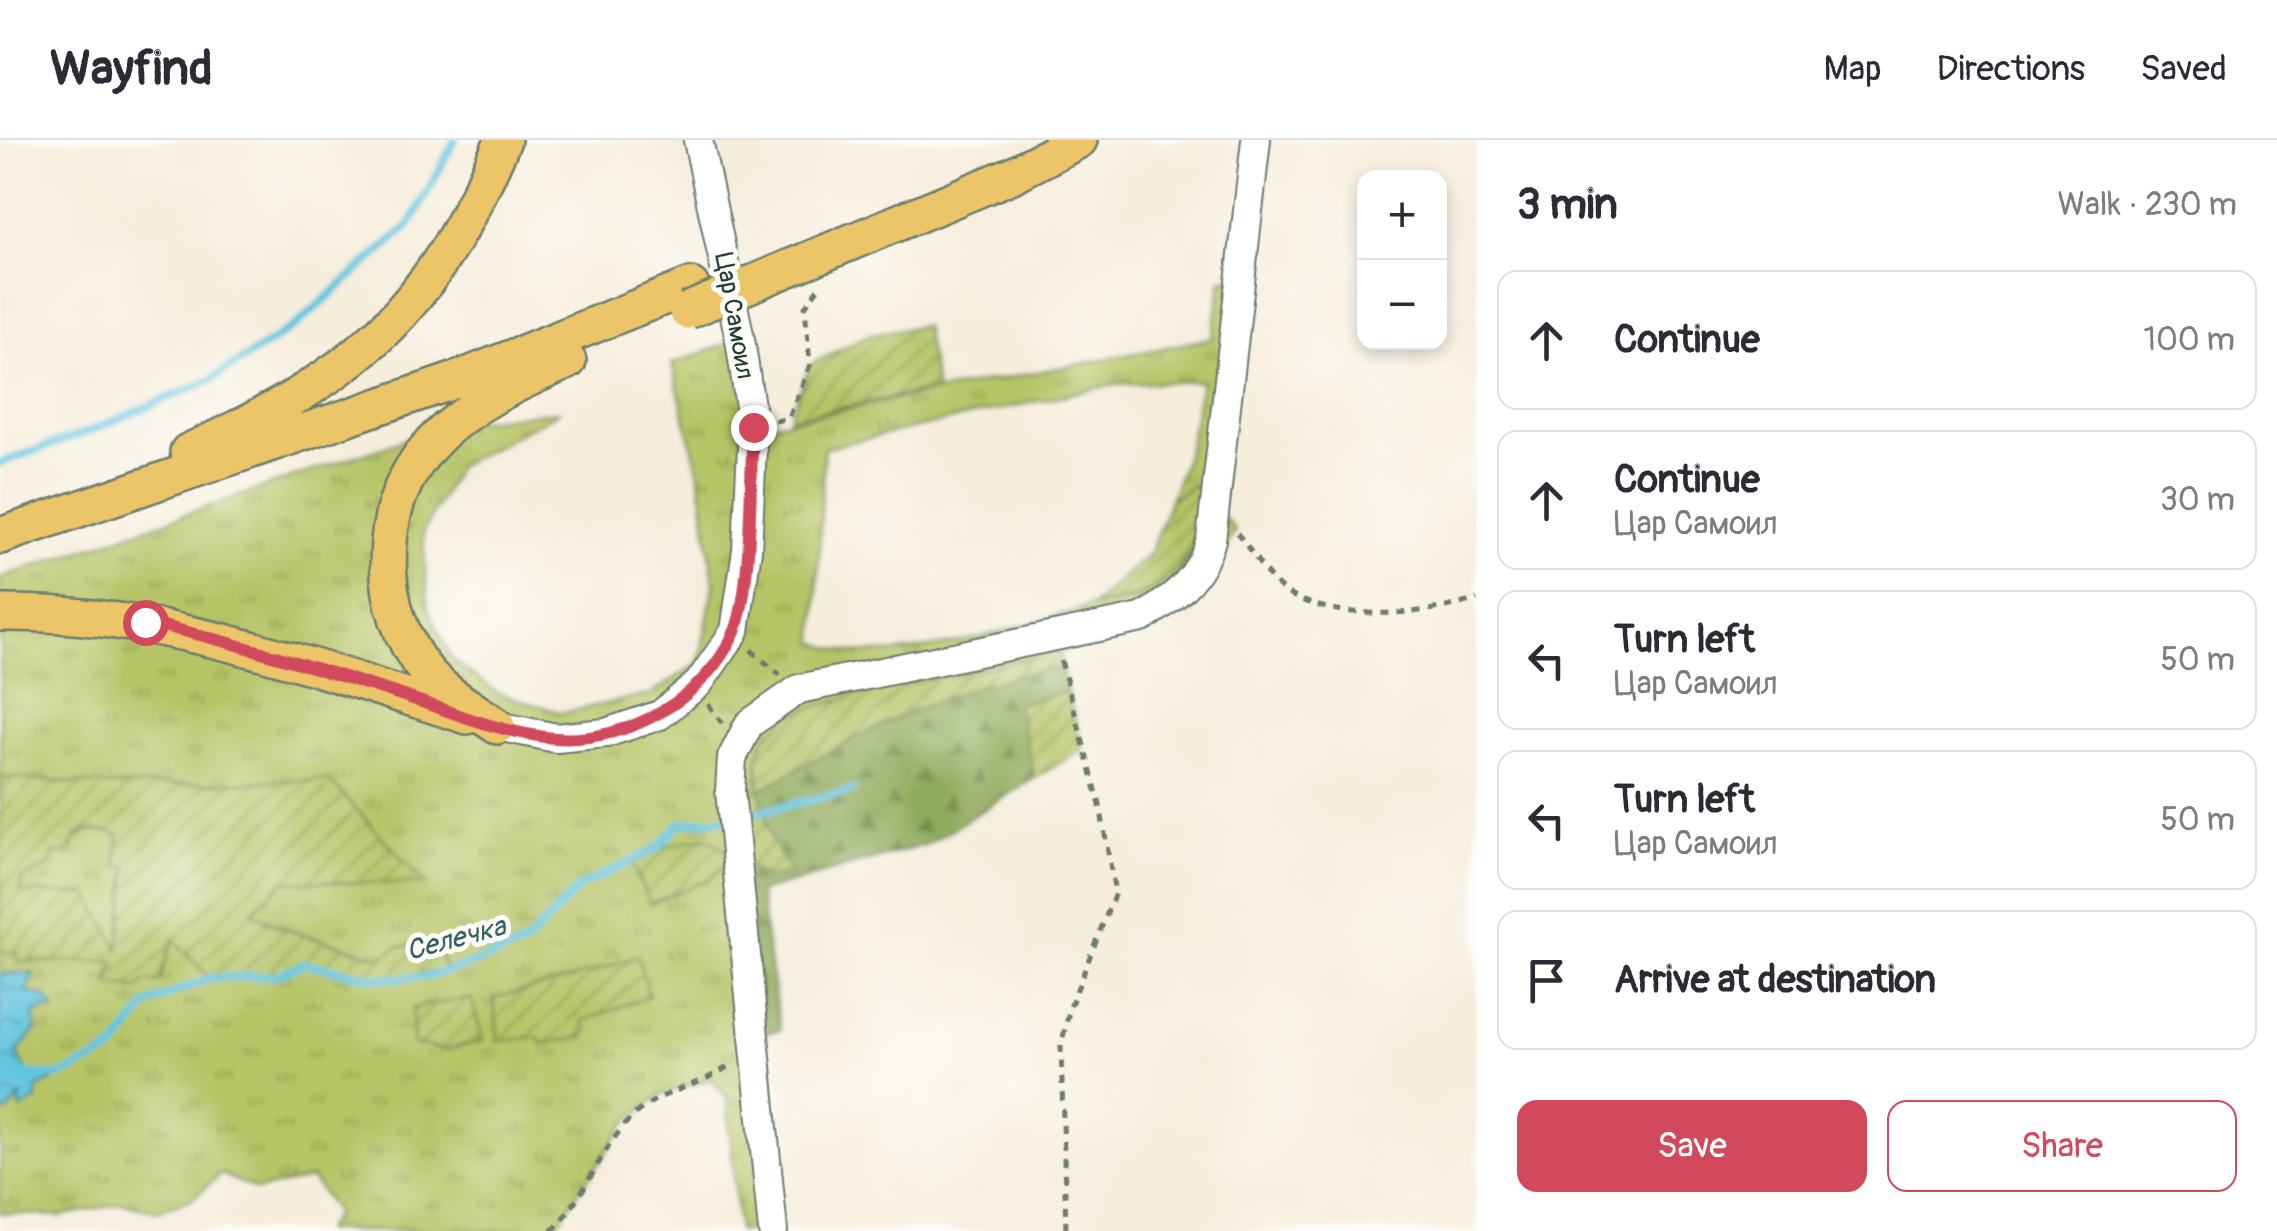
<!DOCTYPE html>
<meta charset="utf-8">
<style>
:root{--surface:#fff;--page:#f2f2f3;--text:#2b2b33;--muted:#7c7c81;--line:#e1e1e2;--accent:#d1495b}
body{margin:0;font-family:Pangolin,sans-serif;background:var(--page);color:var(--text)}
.controls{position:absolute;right:30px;top:30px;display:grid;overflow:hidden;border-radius:20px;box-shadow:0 5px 15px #0003}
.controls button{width:90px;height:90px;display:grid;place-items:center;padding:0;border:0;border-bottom:2px solid var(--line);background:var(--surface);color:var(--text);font:50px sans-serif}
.stop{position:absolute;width:30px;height:30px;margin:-22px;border:8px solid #d1495b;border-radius:50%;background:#fff}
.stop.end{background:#d1495b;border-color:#fff;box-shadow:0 2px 10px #0008}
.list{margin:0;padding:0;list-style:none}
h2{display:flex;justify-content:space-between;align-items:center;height:130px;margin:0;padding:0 40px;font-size:42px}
h2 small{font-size:32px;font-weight:400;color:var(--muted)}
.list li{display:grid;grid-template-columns:65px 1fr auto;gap:30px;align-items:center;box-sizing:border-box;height:140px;margin:0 20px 20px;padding:0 20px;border:2px solid var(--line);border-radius:20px}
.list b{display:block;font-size:38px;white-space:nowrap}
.list p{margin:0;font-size:32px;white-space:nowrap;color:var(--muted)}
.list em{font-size:32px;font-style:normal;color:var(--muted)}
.actions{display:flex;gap:20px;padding:30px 40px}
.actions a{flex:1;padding:22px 0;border:2px solid var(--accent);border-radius:20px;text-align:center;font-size:35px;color:var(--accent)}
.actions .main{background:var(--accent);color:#fff}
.icon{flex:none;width:55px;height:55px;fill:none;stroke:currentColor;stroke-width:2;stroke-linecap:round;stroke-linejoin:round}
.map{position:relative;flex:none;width:1477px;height:1091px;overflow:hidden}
header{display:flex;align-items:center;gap:60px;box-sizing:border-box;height:140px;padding:0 50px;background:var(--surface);border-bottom:2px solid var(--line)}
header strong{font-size:48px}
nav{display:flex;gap:55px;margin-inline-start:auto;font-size:35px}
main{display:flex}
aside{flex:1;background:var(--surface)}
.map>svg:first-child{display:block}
.grass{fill:url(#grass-tufts);stroke:#6a804d;stroke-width:2.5;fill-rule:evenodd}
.forest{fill:url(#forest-firs);stroke:#587448;stroke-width:2.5}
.garden{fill:url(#garden-furrows);stroke:#6a804d;stroke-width:2.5;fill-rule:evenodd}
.water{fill:url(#water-ripples);stroke:#41818a;stroke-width:2.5}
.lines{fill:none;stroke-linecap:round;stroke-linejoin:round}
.stream{stroke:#63c5e1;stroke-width:8}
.minor-casing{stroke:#6a7b6e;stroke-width:32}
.major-casing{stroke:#6a7b6e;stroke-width:40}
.path{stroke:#6a7b6e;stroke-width:5;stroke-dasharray:8 8;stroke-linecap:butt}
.minor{stroke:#fff;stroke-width:28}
.major{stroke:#edc569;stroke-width:35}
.major-bridge-casing{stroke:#6a7b6e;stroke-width:40;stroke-linecap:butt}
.major-bridge{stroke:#edc569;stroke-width:35}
.route{stroke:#d1495b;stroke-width:12}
.labels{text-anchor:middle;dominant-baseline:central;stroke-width:10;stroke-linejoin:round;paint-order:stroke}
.street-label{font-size:25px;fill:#1f3d34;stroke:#fdfcf7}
.water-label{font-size:28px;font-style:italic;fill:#305f5f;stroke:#fdfcf7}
</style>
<header>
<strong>Wayfind</strong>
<nav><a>Map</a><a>Directions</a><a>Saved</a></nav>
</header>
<main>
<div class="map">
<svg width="1477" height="1091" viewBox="0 0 1477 1091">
<defs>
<pattern id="grass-tufts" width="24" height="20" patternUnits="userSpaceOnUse" patternTransform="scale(2.5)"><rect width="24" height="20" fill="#b6c466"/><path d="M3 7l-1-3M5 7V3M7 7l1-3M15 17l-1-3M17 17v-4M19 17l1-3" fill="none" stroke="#93a055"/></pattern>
<pattern id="forest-firs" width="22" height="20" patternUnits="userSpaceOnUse" patternTransform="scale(2.5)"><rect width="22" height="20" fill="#90aa5b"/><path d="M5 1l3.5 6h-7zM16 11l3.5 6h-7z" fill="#758c4c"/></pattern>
<pattern id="garden-furrows" width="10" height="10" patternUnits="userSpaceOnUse" patternTransform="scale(2.5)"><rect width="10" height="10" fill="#b6c466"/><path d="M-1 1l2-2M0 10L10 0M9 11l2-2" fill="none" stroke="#93a055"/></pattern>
<pattern id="water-ripples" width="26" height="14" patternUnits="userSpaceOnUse" patternTransform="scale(2.5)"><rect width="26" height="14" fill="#63c5e1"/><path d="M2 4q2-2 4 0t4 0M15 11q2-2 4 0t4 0" fill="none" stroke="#51a1b7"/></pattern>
</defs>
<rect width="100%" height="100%" fill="#fdfcf7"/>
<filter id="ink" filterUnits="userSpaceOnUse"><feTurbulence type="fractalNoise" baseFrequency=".01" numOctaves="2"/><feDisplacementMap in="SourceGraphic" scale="20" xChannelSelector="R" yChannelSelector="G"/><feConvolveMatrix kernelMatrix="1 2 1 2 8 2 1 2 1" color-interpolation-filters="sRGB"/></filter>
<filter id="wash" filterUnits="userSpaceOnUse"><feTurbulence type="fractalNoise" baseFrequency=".0048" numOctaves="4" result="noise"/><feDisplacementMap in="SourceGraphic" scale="40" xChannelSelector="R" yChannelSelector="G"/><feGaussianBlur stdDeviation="2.25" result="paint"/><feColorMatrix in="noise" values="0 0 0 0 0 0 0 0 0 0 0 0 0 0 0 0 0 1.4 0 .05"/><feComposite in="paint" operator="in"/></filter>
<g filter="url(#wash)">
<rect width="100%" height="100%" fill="#f6eddb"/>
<path class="grass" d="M1222,139H1241L1213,366L1235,390L1192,472L1060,512L871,551L758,617L759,650L730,651L773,1091H738L727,958L711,939L662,954L627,982L552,1091H324L335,1073L312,1038L257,1050L221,1034L192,1059L156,1072L123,1063L60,1076L0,1073V973L8,972L21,955L57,935L28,934L17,912L35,891L34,872L54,870L27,852L32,833L0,834V812H18L19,821L116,822L172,798L277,835C285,831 297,824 306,824C356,824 393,850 445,831L397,807L380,818C335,799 293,798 251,771L284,741L424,742L329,640L114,646L0,637V438L452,283L560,271L458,326L423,392L428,469L453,521L498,553L562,573L651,554L699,523L714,445L700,338L672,224L740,199L754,287L1213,198ZM1202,241L1187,313L1170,360L1192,346L1188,420C1172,436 1155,454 1132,460C1118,465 1101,463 1087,467C1014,486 886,535 815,502L824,308L1116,244Z
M89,690L119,693L117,726L128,728L119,811L21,753V740L50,725L54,713Z"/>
<path class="forest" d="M1062,528L1067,552L1017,564L1035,638L927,704L759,752L780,890L756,894L737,718L790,733L771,698L759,650C852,599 956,539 1062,528Z"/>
<path class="garden" d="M924,186L936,249L789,278L810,225L870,194Z
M1192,346H1202C1195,427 1174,455 1092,465L1150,413L1170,360Z
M1060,512L1062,528C956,539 852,599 760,650L771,698L791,733L768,738L736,718L707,740L650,764L631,721L658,708L707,697L735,717L730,651L759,650L758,617L764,599L792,573L871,551Z
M1067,552L1083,609L1035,638L1017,564Z
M0,637L114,646L329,640L425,744L284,741L252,772C291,798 336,800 379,818L397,807L436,801L445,831L378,838L303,823L277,835L209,838L173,799L159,842H144L138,849L108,844L115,822L18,821V812H0ZM89,690L119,694L117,727L128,728L119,809L88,754L21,752V740L50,725L54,713L70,714L77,695Z
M638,816L649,856L583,881L585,897L542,904L539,897L498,901L494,858L575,838Z
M471,858L483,900L446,910L413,904V868Z"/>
<path class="water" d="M33,833L27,852L45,856L55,870L35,872V891L17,913L28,933L60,936L37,948V960L21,969L20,957L8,972L0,973V834Z"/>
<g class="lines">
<path class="stream" d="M0,323L85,293L211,240L295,186L410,85L455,0
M741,676L853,650
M0,932L60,936L113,911L148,864L209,838L277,835L303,823L378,838L426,837L478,822L524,805L579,747L658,708L680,683L727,678"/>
</g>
</g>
<g filter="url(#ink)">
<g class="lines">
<g class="minor-casing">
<path id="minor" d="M497,586L556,598L606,593L660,575L699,543L735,491L747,410L753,287L740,199L698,0
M773,1091L730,651L732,618L749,584L799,549L1142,478C1175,457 1200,438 1211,400L1256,0"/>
</g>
<g class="major-casing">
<path id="major" d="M789,128L1012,35L1079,0
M188,312C359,233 428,176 503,0
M0,396L456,240L691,146
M0,473C164,471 313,527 467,576
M497,586C476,571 452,558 435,541C408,515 392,474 389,438C379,312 467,263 568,221"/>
</g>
<path class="path" d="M775,281L789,278L810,225L805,167L819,147
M1237,393C1252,411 1268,441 1287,453C1336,482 1426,476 1477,459
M751,510L780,535
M1061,521L1100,665L1115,753L1070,867L1061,906L1066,1091
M708,564L722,583
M552,1091C583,1060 598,1015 627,982C656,949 699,949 733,923"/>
<use href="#minor" class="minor"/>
<use href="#major" class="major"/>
<g class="major-bridge-casing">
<path id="major-bridge" d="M687,171L789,128"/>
</g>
<use href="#major-bridge" class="major-bridge"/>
</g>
</g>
<g class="lines" filter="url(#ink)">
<path class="route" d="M145,482C232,501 316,528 401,555C450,571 503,594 555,598C628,603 705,559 735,491C752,450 750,336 753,287"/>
</g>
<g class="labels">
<g class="street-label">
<text transform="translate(734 176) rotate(80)">Цар Самоил</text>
</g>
<g class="water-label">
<text transform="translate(456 799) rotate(-15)">Селечка</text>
</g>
</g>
</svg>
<div class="controls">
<button>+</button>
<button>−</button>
</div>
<div class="stop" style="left:145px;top:482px"></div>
<div class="stop end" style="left:753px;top:287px"></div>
</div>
<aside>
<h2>3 min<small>Walk · 230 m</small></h2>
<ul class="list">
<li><svg class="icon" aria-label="ahead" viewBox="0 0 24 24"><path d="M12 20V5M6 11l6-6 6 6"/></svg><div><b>Continue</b></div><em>100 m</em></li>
<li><svg class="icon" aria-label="ahead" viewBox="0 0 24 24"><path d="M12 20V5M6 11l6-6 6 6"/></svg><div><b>Continue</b><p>Цар Самоил</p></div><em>30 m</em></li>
<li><svg class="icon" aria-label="left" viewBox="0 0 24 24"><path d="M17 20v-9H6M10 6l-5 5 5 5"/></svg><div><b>Turn left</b><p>Цар Самоил</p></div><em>50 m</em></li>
<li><svg class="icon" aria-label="left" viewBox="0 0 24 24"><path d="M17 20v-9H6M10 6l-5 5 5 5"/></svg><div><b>Turn left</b><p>Цар Самоил</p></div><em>50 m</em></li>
<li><svg class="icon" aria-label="arrive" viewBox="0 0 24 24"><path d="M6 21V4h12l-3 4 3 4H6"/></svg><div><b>Arrive at destination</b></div></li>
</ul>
<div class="actions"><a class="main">Save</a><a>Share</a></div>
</aside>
</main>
